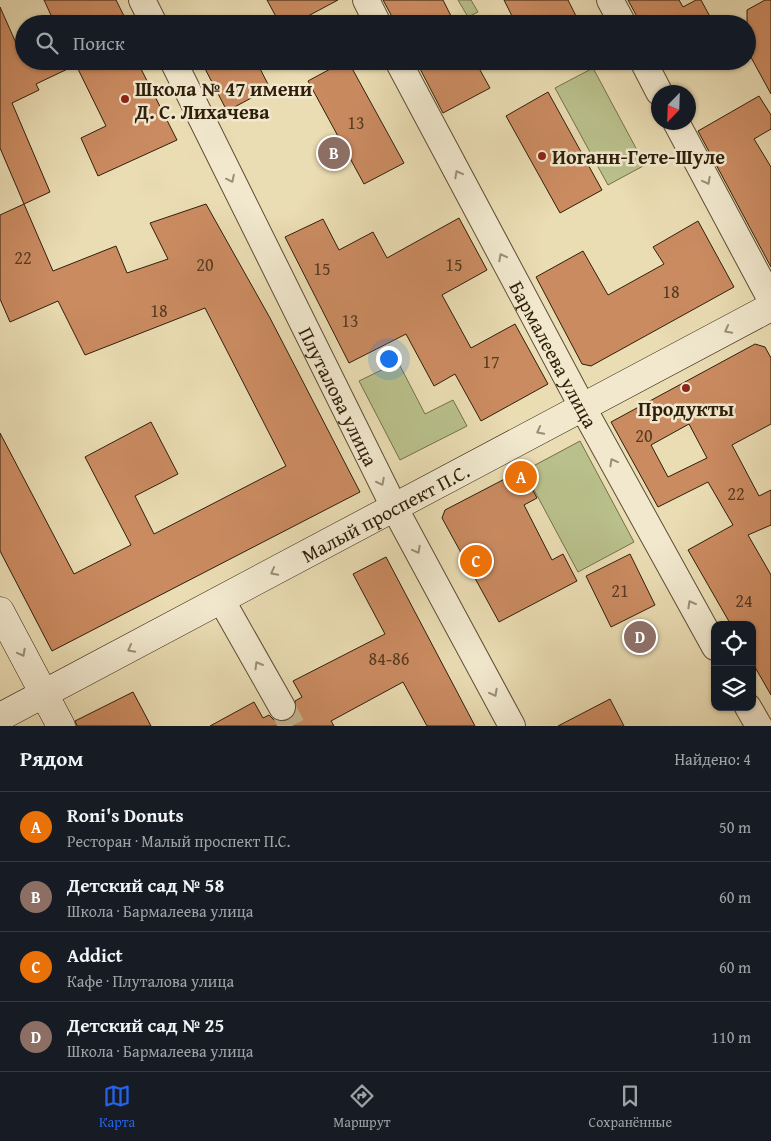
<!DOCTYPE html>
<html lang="ru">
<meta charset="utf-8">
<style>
:root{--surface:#171b24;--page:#20242c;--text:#f1f3f6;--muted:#9ea1a6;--line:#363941;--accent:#2563eb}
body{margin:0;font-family:"Gentium Book Plus",serif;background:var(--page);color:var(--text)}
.controls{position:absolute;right:15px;bottom:15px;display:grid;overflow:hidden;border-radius:10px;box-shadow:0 1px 4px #0004}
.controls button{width:45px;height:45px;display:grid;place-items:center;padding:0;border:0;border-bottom:1px solid var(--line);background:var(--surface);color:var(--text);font:25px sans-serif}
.compass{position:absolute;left:651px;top:85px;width:45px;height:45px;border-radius:50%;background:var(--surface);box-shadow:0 1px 4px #0004;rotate:203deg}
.you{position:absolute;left:388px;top:358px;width:18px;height:18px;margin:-12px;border:4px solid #fff;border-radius:50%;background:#1a73e8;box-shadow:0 0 0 8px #1a73e833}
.badge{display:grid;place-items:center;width:32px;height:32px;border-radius:50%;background:var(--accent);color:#fff;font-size:16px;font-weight:700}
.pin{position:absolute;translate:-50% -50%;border:2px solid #fff;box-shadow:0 1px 5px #0006}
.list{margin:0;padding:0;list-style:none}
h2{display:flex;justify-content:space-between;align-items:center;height:65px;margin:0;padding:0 20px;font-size:21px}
h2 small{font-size:16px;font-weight:400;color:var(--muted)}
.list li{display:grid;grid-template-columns:32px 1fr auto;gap:15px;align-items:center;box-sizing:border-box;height:70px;padding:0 20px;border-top:1px solid var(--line)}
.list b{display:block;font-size:19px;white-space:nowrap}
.list p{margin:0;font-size:16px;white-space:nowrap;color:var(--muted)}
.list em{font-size:16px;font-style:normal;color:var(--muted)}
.icon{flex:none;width:28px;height:28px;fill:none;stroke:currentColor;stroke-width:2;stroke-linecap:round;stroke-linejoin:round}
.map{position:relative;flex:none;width:771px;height:726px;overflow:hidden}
.search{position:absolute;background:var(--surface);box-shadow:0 1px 4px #0004;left:15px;right:15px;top:15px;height:55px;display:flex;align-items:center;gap:12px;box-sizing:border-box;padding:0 18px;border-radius:28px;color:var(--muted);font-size:19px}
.sheet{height:345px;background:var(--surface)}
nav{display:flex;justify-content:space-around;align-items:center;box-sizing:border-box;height:70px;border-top:1px solid var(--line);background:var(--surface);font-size:14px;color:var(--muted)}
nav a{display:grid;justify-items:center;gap:2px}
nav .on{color:var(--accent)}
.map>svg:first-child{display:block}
.green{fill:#b9c08b;stroke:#74704a}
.building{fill:#cb8b61;stroke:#2f1f0a;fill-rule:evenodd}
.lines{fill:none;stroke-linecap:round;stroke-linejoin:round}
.street-tunnel{stroke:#c5b691;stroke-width:26;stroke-dasharray:26 13;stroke-linecap:butt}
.street-casing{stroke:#5e4e34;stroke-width:28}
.secondary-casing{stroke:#2f1f0a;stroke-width:29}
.street{stroke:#f1e8ce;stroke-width:26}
.secondary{stroke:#f1e8ce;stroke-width:28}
.oneway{stroke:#9a8e76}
.poi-dot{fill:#8f2418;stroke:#f1e8ce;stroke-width:2}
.labels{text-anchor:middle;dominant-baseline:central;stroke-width:5;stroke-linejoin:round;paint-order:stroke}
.number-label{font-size:18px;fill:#563a20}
.poi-label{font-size:20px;font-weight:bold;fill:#2f1f0a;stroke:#f1e8ce;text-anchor:start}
.street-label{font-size:20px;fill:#2f1f0a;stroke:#f1e8ce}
</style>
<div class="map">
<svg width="771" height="726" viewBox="0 0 771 726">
<rect width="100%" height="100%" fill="#eadcb3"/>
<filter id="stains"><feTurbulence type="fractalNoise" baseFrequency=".004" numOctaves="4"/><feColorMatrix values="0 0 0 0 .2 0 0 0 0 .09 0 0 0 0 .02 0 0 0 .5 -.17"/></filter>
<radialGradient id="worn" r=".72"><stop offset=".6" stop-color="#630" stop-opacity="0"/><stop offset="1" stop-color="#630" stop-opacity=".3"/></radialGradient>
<path class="green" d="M458,0H471L478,12L468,17Z
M593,68L645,165L608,185L555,88Z
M398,362L425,414L453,400L467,426L400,460L359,381Z
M580,441L634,542L578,572L524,471Z"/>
<path class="building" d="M44,0H116L128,24H55Z
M267,0H338L293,24H280Z
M383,0H443L455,24H396Z
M504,0H568L580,24H516Z
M628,0H679L683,7L696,0H701L714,24H641Z
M765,0H771V94L747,50V10Z
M0,7L24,61H137L177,140L98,176L81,138L106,126L76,65L36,84L39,90L12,103L50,192L24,204L0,148Z
M201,61H256L270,88L227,111Z
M345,61H348L404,163L364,184L308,81Z
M416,61H475L490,88L443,113Z
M548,92L602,190L560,213L506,116Z
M759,96L771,115V129L754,139L771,167V267L698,131Z
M24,204L53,271L116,246L127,273L168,259L150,223L206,204L270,318L360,492L52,651L0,551V433L74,574L131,545L85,457L151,422L178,474L135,496L154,534L286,466L205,308L85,355L58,301L10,322L0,299V215Z
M459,218L487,270L442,295L471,348L515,324L548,384L481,421L455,374L434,386L406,334L349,363L285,237L323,219L339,250L373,232L387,258Z
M698,221L734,287L591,366L582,364L536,277L583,251L608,295L664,264L653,247Z
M755,344L765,347L771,358V424L732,445L759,496L771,490V525L748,535L771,575V695L752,662V625H731L688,550L733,525L708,482L658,507L611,422ZM689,424L707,458L668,477L651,445Z
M522,470L537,498L524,505L552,560L563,554L577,581L499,622L442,518L445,510Z
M630,554L655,605L611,627L586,576Z
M386,557L475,726H427L403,682L331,721L334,726H210L254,702L263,718L269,715L274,720L281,722L289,720L295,714V701L302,697L293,681L385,634L353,574Z
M133,692L151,726H77L75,721Z
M610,699L624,726H558Z"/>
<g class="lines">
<path class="street-tunnel" d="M282,707L292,726"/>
<g class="street-casing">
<g id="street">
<path d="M142,0L154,24"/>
<path d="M366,0L378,24"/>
<path d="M610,0L623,24"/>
<path id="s1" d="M173,61L394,507L512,726"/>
<path id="s2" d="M398,61L583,408L715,647"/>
<path d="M643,61L659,92"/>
<path d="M676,122L771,300"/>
<path d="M222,601L282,707"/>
<path d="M748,707L759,726"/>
</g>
</g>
<g class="secondary-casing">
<g id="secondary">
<path d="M0,611L61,726"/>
<path id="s3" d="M0,717L771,307"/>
</g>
</g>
<use href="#street" class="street"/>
<use href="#secondary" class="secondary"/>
</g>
<defs><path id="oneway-chevron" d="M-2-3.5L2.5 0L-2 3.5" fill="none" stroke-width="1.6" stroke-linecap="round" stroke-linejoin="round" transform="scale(1.25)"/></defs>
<g class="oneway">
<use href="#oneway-chevron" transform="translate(458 174) rotate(-118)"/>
<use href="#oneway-chevron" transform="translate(231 179) rotate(64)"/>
<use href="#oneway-chevron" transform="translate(707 181) rotate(62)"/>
<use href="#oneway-chevron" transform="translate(502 257) rotate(-118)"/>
<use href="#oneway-chevron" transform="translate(728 330) rotate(152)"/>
<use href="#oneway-chevron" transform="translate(540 431) rotate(152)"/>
<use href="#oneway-chevron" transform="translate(613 462) rotate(-119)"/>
<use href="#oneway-chevron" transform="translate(381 482) rotate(63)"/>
<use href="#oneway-chevron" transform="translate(417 550) rotate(62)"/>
<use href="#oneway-chevron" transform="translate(274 572) rotate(152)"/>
<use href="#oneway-chevron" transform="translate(691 604) rotate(-119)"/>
<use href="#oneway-chevron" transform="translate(131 649) rotate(152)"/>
<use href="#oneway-chevron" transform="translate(22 653) rotate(62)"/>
<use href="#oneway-chevron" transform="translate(258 665) rotate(-120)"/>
<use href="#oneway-chevron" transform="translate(494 693) rotate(62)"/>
</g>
<g class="poi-dot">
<circle cx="125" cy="99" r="5"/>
<circle cx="542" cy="156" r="5"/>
<circle cx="686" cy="388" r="5"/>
</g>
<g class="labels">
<g class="number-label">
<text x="356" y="122">13</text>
<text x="23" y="257">22</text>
<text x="205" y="264">20</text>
<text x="454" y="264">15</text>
<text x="322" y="268">15</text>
<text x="671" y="291">18</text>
<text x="159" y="310">18</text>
<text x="350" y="320">13</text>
<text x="491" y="361">17</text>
<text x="644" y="435">20</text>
<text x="736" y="493">22</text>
<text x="620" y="590">21</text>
<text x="744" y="600">24</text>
<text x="389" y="658">84-86</text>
</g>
<g class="poi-label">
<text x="135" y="88">Школа № 47 имени<tspan x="135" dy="23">Д. С. Лихачева</tspan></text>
<text x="552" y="156">Иоганн-Гете-Шуле</text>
<text x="686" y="408" text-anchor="middle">Продукты</text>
</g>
<g class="street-label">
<text stroke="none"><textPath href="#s2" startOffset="332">Бармалеева улица</textPath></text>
<text stroke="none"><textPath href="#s1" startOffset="374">Плуталова улица</textPath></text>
<text stroke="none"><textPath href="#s3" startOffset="436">Малый проспект П.С.</textPath></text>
</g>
</g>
<rect width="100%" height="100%" filter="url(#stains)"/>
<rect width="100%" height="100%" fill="url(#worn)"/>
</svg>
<div class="controls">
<button><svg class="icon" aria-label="locate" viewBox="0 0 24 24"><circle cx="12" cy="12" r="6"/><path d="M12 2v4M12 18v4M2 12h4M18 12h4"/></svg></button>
<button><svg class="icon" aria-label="layers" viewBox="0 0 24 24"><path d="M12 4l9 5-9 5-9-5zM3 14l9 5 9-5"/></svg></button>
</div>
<svg class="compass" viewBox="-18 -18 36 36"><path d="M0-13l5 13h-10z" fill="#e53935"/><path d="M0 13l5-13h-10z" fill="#9ea1a6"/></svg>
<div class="you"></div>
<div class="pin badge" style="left:521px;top:477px;background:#e8710a">A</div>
<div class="pin badge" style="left:334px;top:153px;background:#8d6e63">B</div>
<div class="pin badge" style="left:476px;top:561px;background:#e8710a">C</div>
<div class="pin badge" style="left:640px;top:637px;background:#8d6e63">D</div>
<div class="search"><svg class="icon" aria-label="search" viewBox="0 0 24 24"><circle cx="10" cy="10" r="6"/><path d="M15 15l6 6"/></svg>Поиск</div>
</div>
<section class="sheet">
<h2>Рядом<small>Найдено: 4</small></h2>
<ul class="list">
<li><span class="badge" style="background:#e8710a">A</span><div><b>Roni's Donuts</b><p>Ресторан · Малый проспект П.С.</p></div><em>50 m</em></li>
<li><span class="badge" style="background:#8d6e63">B</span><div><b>Детский сад № 58</b><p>Школа · Бармалеева улица</p></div><em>60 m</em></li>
<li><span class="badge" style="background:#e8710a">C</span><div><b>Addict</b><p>Кафе · Плуталова улица</p></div><em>60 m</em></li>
<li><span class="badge" style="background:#8d6e63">D</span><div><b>Детский сад № 25</b><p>Школа · Бармалеева улица</p></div><em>110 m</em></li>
</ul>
</section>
<nav>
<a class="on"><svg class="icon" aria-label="map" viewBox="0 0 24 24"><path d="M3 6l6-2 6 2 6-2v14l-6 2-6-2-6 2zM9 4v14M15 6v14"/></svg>Карта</a>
<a><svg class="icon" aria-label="directions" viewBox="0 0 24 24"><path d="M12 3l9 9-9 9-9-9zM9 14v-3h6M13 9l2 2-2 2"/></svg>Маршрут</a>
<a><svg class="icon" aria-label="saved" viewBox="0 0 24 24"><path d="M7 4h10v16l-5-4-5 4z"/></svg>Сохранённые</a>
</nav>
